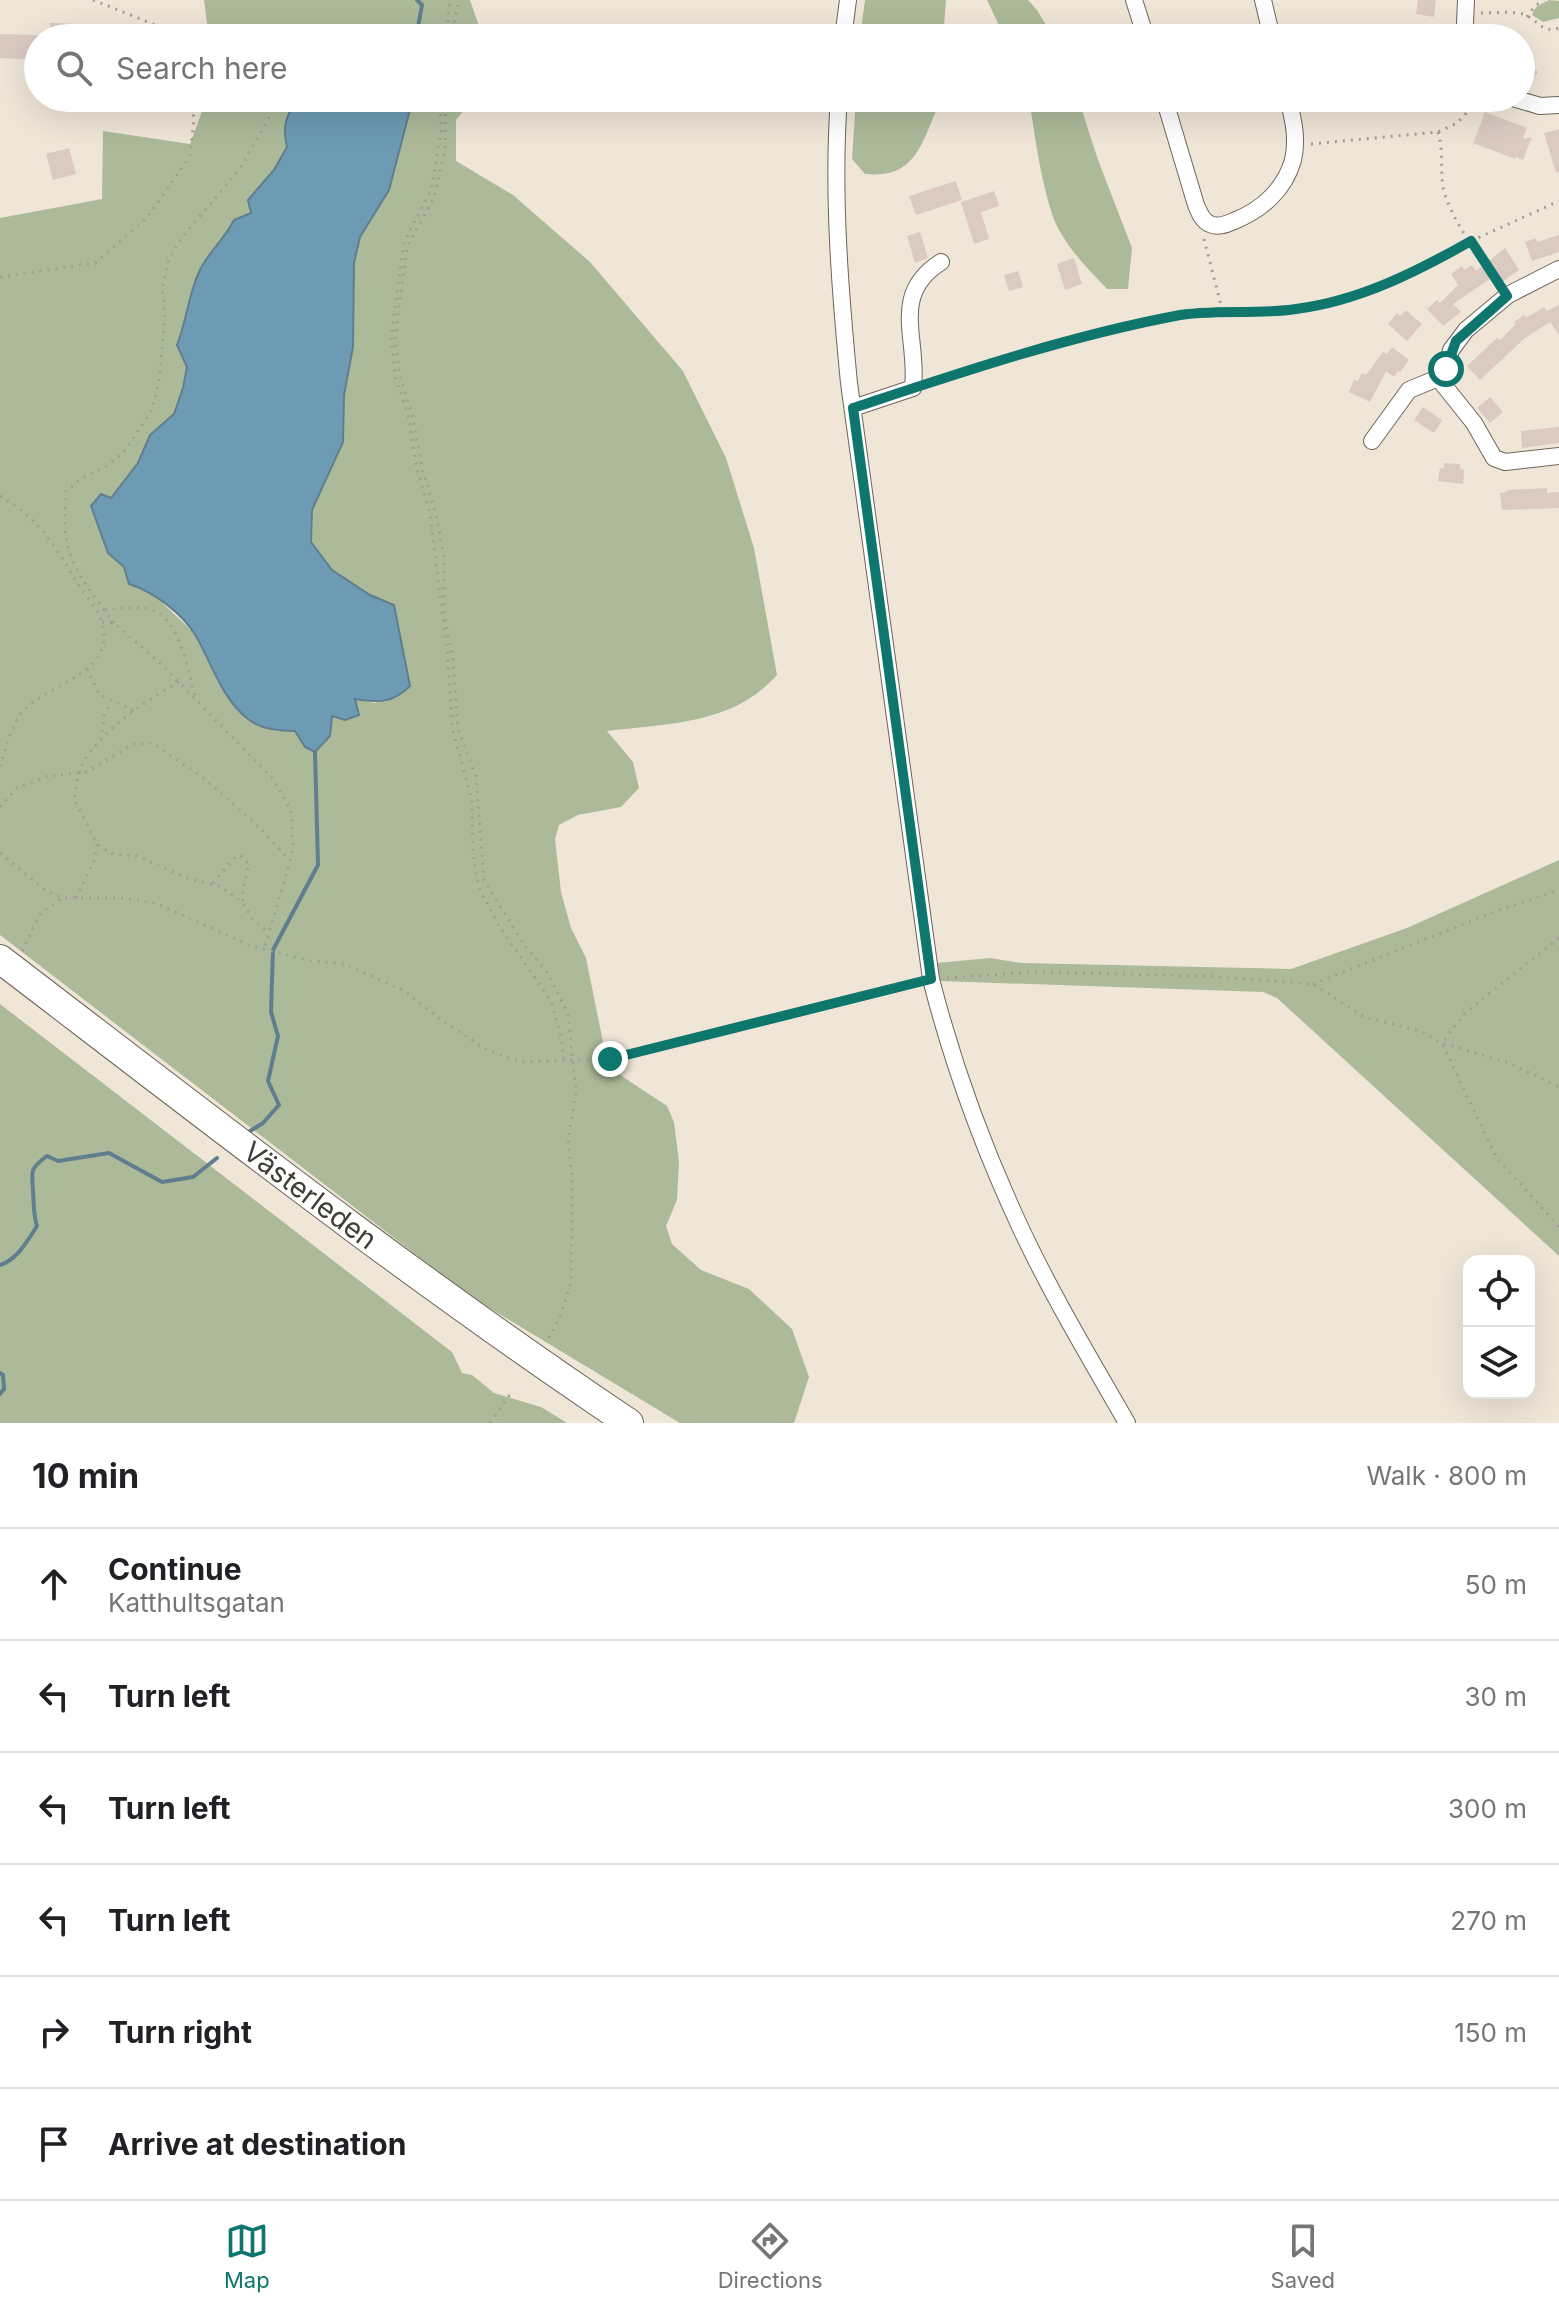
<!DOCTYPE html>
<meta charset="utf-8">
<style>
:root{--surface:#fff;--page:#f2f2f2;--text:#202124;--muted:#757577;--line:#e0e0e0;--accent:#0f766e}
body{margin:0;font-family:Inter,sans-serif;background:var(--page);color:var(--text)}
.controls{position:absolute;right:24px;bottom:24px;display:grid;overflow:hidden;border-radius:16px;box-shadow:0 8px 32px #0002}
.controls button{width:72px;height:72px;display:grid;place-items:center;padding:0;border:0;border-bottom:2px solid var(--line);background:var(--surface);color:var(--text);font:40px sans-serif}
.stop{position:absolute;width:24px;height:24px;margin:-18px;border:6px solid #0f766e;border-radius:50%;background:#fff}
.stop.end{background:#0f766e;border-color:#fff;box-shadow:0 2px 8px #0008}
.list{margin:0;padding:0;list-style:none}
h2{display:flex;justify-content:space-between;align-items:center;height:104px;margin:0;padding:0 32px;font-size:34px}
h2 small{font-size:26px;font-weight:400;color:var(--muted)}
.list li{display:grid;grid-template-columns:52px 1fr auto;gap:24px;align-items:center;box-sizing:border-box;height:112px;padding:0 32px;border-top:2px solid var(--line)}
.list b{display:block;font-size:30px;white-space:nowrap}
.list p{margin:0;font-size:26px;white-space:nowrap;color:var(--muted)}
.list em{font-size:26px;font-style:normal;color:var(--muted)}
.icon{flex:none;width:44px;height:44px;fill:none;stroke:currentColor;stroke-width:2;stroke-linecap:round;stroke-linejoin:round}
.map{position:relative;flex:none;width:1559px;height:1423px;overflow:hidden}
.search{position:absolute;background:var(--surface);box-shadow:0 8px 32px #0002;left:24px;right:24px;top:24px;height:88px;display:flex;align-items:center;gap:20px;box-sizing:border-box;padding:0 28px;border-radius:44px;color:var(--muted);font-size:30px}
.sheet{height:776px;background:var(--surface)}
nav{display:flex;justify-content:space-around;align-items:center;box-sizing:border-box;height:112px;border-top:2px solid var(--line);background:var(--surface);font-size:22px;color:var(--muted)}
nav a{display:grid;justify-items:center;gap:4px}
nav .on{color:var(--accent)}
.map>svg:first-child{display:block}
.green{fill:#acba9a}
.water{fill:#6d9bb4;stroke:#607e8e;stroke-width:2}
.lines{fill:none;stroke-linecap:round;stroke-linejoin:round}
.stream{stroke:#607e8e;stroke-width:4}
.building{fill:#dacac2}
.street-casing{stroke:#6d6559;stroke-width:18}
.highway-casing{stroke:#6d6559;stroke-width:30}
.path{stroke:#a49d93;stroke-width:3;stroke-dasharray:2 6;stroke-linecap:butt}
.street{stroke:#fff;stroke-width:16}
.highway{stroke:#fff;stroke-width:28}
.route{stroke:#0f766e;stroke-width:10}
.labels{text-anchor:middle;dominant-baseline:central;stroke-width:6;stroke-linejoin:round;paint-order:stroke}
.street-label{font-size:28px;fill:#403c36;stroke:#fff}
</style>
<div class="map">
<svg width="1559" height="1423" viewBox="0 0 1559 1423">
<rect width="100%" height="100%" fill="#efe6d8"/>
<path class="green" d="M204,0H470L483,38H209Z
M865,0H946L943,38H860Z
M987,0H1028L1037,10L1054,38H1005Z
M1549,0L1559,1V18L1543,22L1532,15L1536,7Z
M207,98H298C284,117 293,128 287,148C280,167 261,184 248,200L251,213L234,220C225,239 208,252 199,272C188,296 187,320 177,345L187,367L183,388L174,414L150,435L138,463L111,499L91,506L108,553L124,567L129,584L150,591L194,633L223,689L278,731H295L305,747L332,715L354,699L375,703L410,686L394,605L370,595L332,570L311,542L312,510L343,442L344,395L353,347L354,263L360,237L389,190L413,98H474L456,120V161L513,195L590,262L683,371L726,458L754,548L777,675C732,725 669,723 607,731L633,762L639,788L621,807L578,815L559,825L555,839L561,892L571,928L586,958L608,1067L667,1106L674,1122L679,1162L677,1200L666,1226L672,1244L701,1270L749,1289L792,1329L809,1377L794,1423H680L471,1297L0,935V218L102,199L103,131L190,144Z
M856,98H939V104C921,144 916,179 865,174L852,159Z
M1029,98H1078L1098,160L1132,248L1128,289H1107C1086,267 1062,243 1052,214C1040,177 1035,136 1029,98Z
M1559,860V1256L1277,998L1263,992L940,981L937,963L990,958L1022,963L1291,969L1407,928Z
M0,1004L452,1352L462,1373L472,1375L494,1393L541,1407L567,1423H0Z"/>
<path class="water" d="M298,98H413L389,190L360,237L354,263L353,347L344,395L343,442L312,510L311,542L332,570L370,595L394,605L410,686C393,703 378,703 355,699L359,715L345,720L332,716L330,736L315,752L305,747L295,731C281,731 260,729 248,719C222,699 212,664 196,636C182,613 154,592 129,584L124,567L108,553L91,506L101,494L111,498L138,463L150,435L174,414L183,388L187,367L177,345C187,320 188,296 199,272C208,252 225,239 234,220L251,213L248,200L274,170L287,147C282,126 286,116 298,98Z"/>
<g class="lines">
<path class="stream" d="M416,38L422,5L417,0
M247,1133L263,1123L279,1105L268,1081L278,1036L271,1012L273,950L318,865L315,752
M0,1265C17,1260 28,1240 37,1226C33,1213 34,1204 33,1191C32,1171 29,1169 47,1156L58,1161L109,1153L162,1182L193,1177L217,1158
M0,1373L3,1375L4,1389L0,1394"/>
</g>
<path class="building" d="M1418,0H1436L1434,17L1416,14Z
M50,23L82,24V38H50Z
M0,34L38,35V60L0,58Z
M1521,61L1538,72L1526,90L1521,89Z
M1485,112L1527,128L1523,139L1532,137L1523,160L1516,157L1515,159L1473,143Z
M1559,129V172H1556L1544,133Z
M69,148L76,174L53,180L46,154Z
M956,181L962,200L916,215L909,196Z
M994,191L999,206L981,212L989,239L974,244L961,202Z
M920,232L928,258L915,263L907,236Z
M1559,235V252L1532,261L1525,242L1536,238L1537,242Z
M1505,248L1519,270L1502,282L1497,274L1453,304L1461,312L1443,326L1427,309L1437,300L1440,303L1458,285L1451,274L1462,266L1464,270L1472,265L1476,271Z
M1074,258L1082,284L1065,290L1057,264Z
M1018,271L1023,287L1009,291L1004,275Z
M1559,305V335L1550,322L1525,338L1480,380L1467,366L1497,338L1500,340L1516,324L1514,322L1524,315L1526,318L1544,307L1547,311Z
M1406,310L1422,324L1407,341L1388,324L1397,313L1400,316Z
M1392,347L1409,360L1400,372L1398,371L1394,377L1386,371L1370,402L1349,392L1354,380L1358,381L1362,373L1366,375L1383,352L1387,354Z
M1490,397L1503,412L1490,423L1477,408Z
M1423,407L1442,420L1434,433L1414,420Z
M1559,427V443L1522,448L1521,431Z
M1444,463L1460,464V469L1464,470L1463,484L1438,481L1440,468L1444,469Z
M1547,488V493L1559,492V508L1502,510L1500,493L1508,492L1507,490Z"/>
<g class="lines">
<g class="street-casing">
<path id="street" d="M1134,0L1146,38
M1263,0L1272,38
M1466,0L1465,23L1467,38
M843,38L848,0
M839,98C832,190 840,291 849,383L931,979C953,1066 984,1150 1022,1231C1053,1297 1091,1360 1127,1423
M1164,98L1196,205C1199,212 1202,221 1210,224C1218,228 1227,224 1234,221C1262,210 1285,189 1293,160C1298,138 1293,119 1288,98
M1513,98L1540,106L1559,105
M1438,378L1474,423L1494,458L1505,462L1559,456
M853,408L913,388C919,339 889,295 941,262
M1372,441L1409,390L1438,378L1446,369L1451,350L1466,330L1508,295L1559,269"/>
</g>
<g class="highway-casing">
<g id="highway">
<path id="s1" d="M0,959C208,1118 411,1277 629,1423"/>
</g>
</g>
<path class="path" d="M93,0L185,37H259L308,34L403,38
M1481,13C1493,13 1511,11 1523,14C1538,19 1541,34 1559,28
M1527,17L1535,6L1544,0
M446,38L450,0
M451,38L459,0
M440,98L441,131L431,190L404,242L391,337L395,376L409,418L416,466L430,513L447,652L453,732L472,800L473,853L479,888L499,926L551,1001L561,1036L564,1060
M445,98V148L434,198L407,247L395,339L400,376L413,418L422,468L437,518L444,559V611L453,660L458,729L476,776L484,880L525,946L549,975L568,1014L576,1092L568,1139L572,1178L571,1282L561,1315L546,1343
M1438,132C1444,154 1440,167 1443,187C1447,213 1482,261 1498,284
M1311,144L1438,132L1457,123L1481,98
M1204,239L1223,313
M0,277L95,263L146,219L190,156L194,119L191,98
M927,384L1052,344L1179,315L1248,314L1299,309L1348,297L1425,267L1471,241L1559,201
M0,496C36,516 56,546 76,581C83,594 98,608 102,622C118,676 42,684 20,715C10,730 5,750 0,766
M105,610C119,609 142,605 155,611C180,621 189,676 196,700
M102,622L114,623L163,666L273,779L291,811L293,850L265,947
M114,623C95,597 70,569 66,536C64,521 66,506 66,491L80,479L106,466L124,452L152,410L160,376L165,312L162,289L169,259L183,236L239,170L280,98
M87,669L99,694L134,711
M179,682C144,702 104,728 83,763C77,773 76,788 74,799L97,844L113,854L137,856L189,879L220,886L243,903L252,919L269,933
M101,740L104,716L111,702
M0,807L17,788L48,776L87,772L133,744L152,743L205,779L260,828L289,860
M0,853L45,890L62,898H121L156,903L251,946L311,961L344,964L403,990L440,1019L487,1050L521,1062L610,1059L916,983
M213,883L236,856H241L249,864L243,887V903
M76,898L95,859L97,844
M1559,938L1465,1013L1442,1043L1496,1157L1559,1227
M22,951L41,913L62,898
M947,978L1032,972L1204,976L1313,984L1364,1017L1420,1031L1442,1043L1509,1063L1559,1087
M1313,984L1499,910L1559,890
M490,1423L513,1390"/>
<use href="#street" class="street"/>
<use href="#highway" class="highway"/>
</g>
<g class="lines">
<path class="route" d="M610,1059L931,979L853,408C959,373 1065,337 1175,316C1211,309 1257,315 1296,309C1359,301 1416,272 1471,241L1507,296L1456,341L1446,369"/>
</g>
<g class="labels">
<g class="street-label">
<text stroke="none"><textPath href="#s1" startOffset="390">Västerleden</textPath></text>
</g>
</g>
</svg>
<div class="controls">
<button><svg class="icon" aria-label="locate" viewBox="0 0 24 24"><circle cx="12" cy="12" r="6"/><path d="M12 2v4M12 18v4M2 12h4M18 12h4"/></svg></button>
<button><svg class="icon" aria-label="layers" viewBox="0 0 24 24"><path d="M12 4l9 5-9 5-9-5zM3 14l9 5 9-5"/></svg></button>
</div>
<div class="stop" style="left:1446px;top:369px"></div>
<div class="stop end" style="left:610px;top:1059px"></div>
<div class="search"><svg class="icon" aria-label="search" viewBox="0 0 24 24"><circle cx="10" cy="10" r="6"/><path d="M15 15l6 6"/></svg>Search here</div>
</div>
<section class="sheet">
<h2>10 min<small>Walk · 800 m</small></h2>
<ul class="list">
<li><svg class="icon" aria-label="ahead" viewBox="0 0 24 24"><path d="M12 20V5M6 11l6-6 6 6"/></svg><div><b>Continue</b><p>Katthultsgatan</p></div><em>50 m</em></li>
<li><svg class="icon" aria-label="left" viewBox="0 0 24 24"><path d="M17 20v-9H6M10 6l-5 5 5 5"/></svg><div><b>Turn left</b></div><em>30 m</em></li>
<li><svg class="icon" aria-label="left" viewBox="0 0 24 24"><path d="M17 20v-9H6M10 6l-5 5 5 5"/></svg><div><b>Turn left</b></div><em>300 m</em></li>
<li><svg class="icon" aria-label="left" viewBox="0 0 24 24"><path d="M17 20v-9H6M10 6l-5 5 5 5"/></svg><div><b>Turn left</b></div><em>270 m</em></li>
<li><svg class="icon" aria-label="right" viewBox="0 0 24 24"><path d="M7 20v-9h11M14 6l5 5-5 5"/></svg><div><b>Turn right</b></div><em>150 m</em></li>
<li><svg class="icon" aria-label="arrive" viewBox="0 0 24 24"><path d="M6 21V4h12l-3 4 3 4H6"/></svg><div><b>Arrive at destination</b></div></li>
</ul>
</section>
<nav>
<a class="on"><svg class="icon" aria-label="map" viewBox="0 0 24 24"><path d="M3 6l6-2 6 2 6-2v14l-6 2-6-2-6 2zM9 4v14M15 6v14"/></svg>Map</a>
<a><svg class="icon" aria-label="directions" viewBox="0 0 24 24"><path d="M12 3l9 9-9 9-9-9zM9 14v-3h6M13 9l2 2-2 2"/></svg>Directions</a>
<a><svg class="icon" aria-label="saved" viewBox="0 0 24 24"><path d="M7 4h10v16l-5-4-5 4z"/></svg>Saved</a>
</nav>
